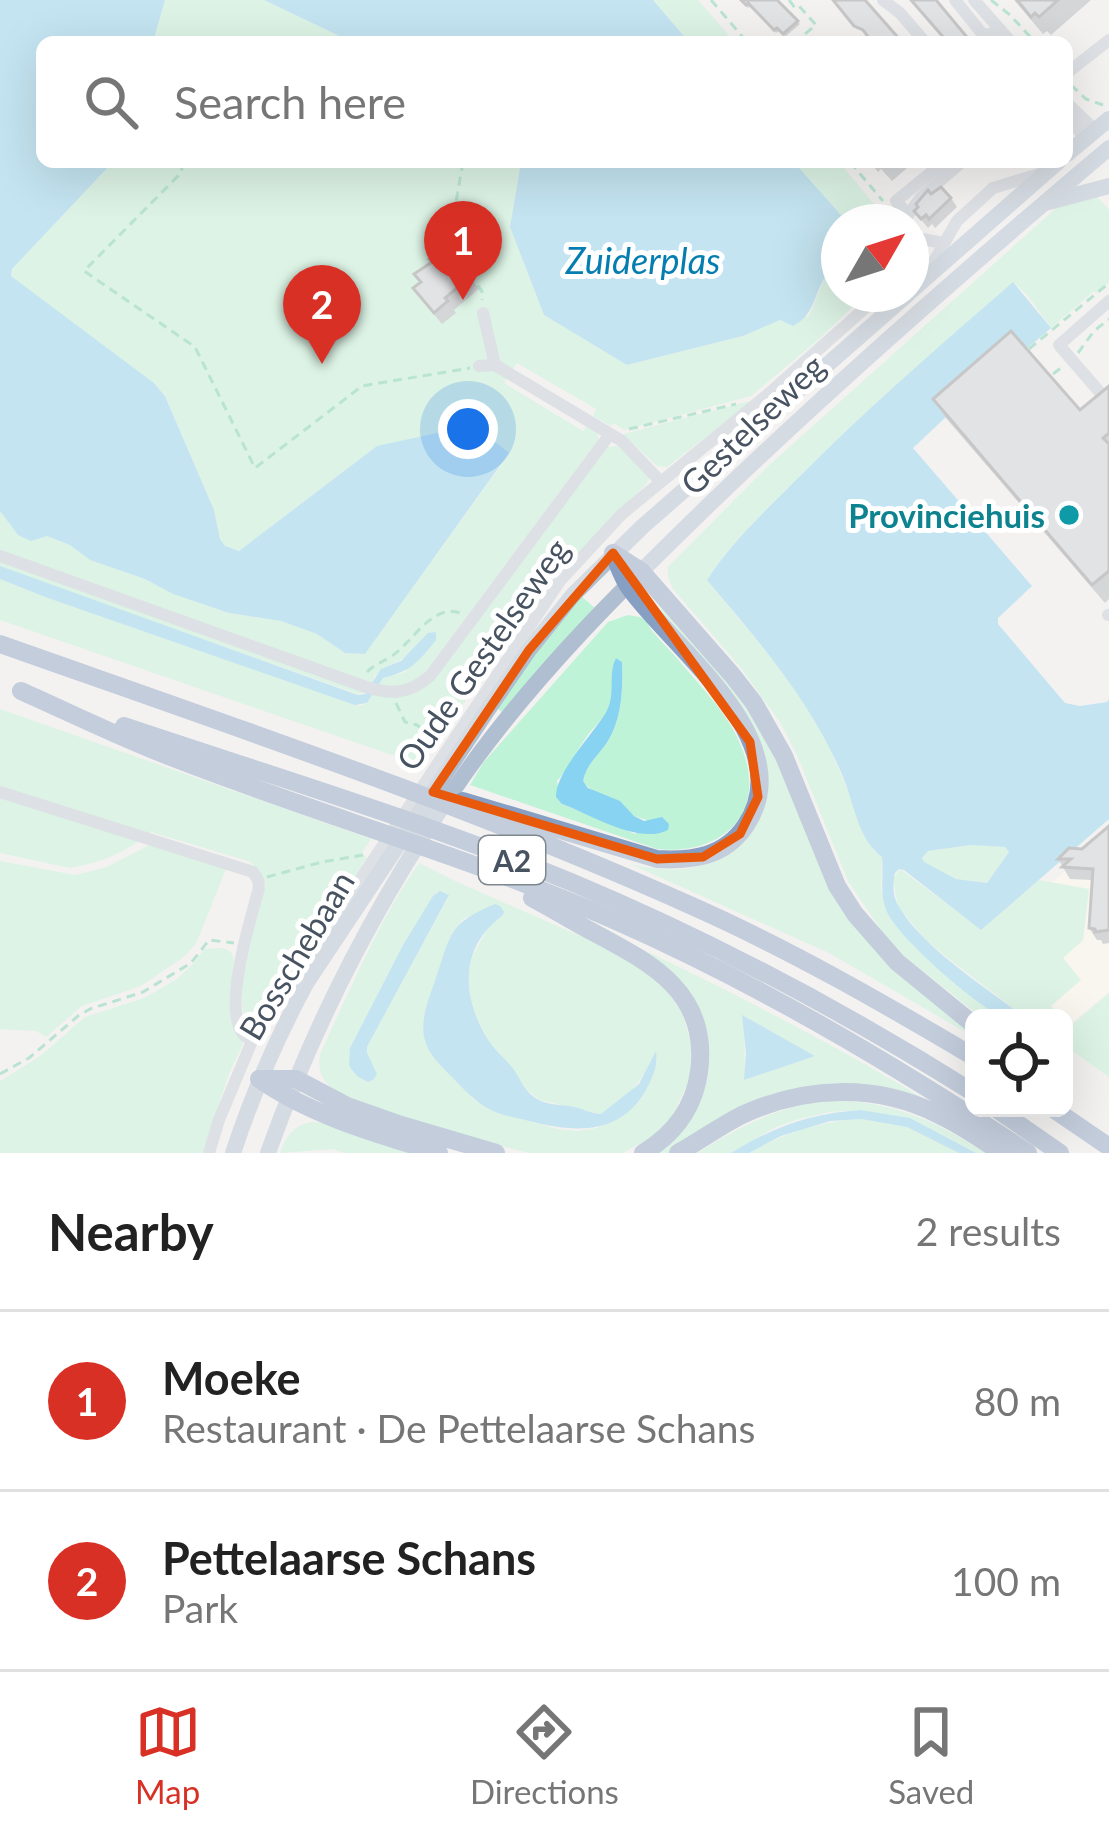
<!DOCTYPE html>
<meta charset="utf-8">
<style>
:root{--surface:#fff;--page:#f6f6f6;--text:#222;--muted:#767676;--line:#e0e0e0;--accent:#d93025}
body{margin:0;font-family:Lato,sans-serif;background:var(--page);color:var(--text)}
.controls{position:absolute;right:36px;bottom:36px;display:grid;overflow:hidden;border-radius:18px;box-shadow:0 12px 48px #0002}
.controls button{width:108px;height:108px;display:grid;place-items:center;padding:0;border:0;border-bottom:3px solid var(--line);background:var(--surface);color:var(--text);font:60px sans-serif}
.compass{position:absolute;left:821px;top:204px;width:108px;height:108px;border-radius:50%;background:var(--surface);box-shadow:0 12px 48px #0002;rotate:51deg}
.you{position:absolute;left:468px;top:429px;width:42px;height:42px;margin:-30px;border:9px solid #fff;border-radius:50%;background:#1a73e8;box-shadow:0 0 0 18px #1a73e833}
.badge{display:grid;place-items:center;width:78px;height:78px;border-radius:50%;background:var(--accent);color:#fff;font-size:39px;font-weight:700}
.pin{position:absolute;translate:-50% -99px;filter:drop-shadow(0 3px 6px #0008)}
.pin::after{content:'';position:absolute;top:63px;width:42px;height:36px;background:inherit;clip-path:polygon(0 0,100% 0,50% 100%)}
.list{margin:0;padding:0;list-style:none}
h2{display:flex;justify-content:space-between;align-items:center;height:156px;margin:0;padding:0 48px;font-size:51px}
h2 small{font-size:39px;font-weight:400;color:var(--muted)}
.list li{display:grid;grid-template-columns:78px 1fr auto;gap:36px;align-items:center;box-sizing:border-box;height:180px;padding:0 48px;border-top:3px solid var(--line)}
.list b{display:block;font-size:45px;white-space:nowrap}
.list p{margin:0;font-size:39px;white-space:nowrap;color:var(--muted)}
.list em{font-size:39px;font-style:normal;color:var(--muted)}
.icon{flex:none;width:66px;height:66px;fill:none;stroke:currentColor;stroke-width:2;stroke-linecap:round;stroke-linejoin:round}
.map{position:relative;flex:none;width:1109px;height:1153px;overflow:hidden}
.search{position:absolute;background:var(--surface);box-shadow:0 12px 48px #0002;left:36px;right:36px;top:36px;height:132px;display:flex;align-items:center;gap:30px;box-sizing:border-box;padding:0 42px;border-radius:18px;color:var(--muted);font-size:45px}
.sheet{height:516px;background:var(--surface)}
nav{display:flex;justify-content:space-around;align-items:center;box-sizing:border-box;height:168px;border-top:3px solid var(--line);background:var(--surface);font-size:33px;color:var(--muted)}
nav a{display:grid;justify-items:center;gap:6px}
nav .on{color:var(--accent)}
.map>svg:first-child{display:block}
.commercial{fill:#fdfaec}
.green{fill:#bff3d7;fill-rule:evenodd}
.water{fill:#89d3f2;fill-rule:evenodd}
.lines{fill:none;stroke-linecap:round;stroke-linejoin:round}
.path{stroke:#74d3ad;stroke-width:3;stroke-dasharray:9 6;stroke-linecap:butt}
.minor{stroke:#c2cad4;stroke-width:12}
.major{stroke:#b0bed1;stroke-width:16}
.highway{stroke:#879fc3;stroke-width:18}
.wall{fill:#b0b3b9}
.building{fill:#cdd0d7;stroke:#909296;stroke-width:3}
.marked{fill:none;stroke:#e8590c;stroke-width:9;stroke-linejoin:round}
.culture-dot{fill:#0f9aa8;stroke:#fff;stroke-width:4.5}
.labels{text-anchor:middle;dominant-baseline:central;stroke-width:10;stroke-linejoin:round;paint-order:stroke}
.shield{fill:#fff;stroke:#7f8790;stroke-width:3}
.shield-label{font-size:30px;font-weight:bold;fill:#485361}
.street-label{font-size:33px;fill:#485361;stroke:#fff}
.culture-label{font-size:33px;font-weight:bold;fill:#0d838f;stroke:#fff;text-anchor:end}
.water-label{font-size:36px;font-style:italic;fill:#047db0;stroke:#fff}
</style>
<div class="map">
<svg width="1109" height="1153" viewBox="0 0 1109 1153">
<rect width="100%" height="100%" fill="#f4f2f1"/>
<path class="commercial" d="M1109,836V992L1068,1026L1051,1005L1060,957L1083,939L1089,890L1049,884Z"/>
<path class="green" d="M165,0H264L352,42H153Z
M653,0H698L735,42H689Z
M113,162H521L510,227L544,315L627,365L743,336L780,320L788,322L809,316L825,277L839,261V294H866L818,340L751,396L624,430L614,423L611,426L593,416L596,409L517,363L504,383L583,431L588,425L598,434V440L418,682L407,687L378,686L383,678L406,672L408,655L375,676L372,684L0,553V511L18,535L31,540L47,536L70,545L90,560L145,579L173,594L229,613L281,621L317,634L345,653L365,654L509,454L377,446L239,551L225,546L220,539L214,510L165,395L154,383L11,276L12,269Z
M794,162H839L889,222H847Z
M1094,193L1109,210V282L1096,293L1094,291L1051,328L1028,296L1013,282C938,347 863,412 793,483C763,513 730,543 707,580L781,670L823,732L873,850L882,857L881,890L915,947L1002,1018H982L904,956L883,933L848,881L796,753L780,722L740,667L673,589L668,577V567L767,467L1063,202Z
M754,400L667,467L657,466L623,434Z
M619,446L650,477L646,485C559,565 498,654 431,751H427L418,764L0,620V579L45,597L360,706L367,703L373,694L421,688L607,447Z
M0,560L367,692L358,694L49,585L0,566Z
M581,596L596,609L503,713L497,708L531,659Z
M663,608L725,677L765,732L833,888L974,1030V1037L829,953L630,864C674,873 709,876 737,835C745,824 759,810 764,797C786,738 695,654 659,611Z
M628,615C633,616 641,616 645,620C648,622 648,625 650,628C659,640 671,651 681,663C702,688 729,715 741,746C769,813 722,856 657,849L470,785L483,763L608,622ZM616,658L622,662C623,687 622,717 609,739C600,755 587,762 583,781C594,796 633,819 652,821L635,834L562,804L557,781C569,768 575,753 585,739C592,728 604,719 609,707C616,690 609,673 616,658Z
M0,709L371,839L362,853L367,858L252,1028H245C237,986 246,925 266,886L251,862L151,832C128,852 100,863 70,868L0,853Z
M151,844L226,869L196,944L185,956L141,986L82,1006L46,1037L36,1031L0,1029V861L75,875L107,867Z
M971,845L1005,847L1009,852L987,883L956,879L923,862L922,858L928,851Z
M419,863L455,881L587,939L639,965L661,983L682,1012L691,1043L690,1078L673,1115L664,1126L650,1138L623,1153H529L445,1132L341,1095C324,1084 317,1074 320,1054C350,990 379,920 419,863ZM437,892L449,896L367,1047L366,1053L376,1070L350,1048L403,945ZM495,905L500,906L472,957L468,977L472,1011L492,1046L514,1070L523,1087L540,1100L601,1114C627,1099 643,1080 656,1053L657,1061L652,1078L597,1128L578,1131L558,1129L495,1112L472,1098L452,933L463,919Z
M900,869L981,929L1039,880L1089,889L1083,940L1063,958L1081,980L1051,1006L1061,1018H1026L949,959L925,939L898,907L893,879Z
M625,941C733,992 837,1046 940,1108L825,1086L669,1153H652L684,1123L701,1023ZM744,1016L813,1055V1056L745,1080Z
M223,948L231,952L234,960L231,1010L243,1044L229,1074L203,1153H0V1081L39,1057L85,1017L144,998L177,979L196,961L204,949Z
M1109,993V1077L1064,1045V1022L1069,1027Z
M828,1100C891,1101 933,1119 985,1153H976L910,1118L861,1110L830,1112L799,1119L776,1127L731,1153H697C742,1125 775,1108 828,1100Z
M861,1119L907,1127L959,1153H749C786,1133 819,1121 861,1119Z
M313,1122L325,1123L411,1153H344L333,1149L280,1153C286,1136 294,1124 313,1122Z"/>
<path class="water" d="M0,0H165L153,42H42V162H113L12,269L11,276L154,383L165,396L214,510L220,539L225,546L239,551L377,446L474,425L509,453L365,654L345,653L317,634L281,621L229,613L173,594L145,579L90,560L70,545L47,536L31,541L18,535L0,511Z
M264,0H653L689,42H352Z
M521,162H794L847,222H839V261C835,266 829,271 826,276C813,295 815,315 793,326L780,320L743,336L627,365L544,315L510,227Z
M1013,282L1051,328L946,417L913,448L1032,586L998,618V624L1065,703L1080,706L1107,702L1109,699V819L981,930L904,870L899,869L895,873C892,887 893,899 901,910C925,949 989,990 1026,1018C1017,1018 1007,1019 999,1015C973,1003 899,938 887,912C879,893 884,876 882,857C859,840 855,808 845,782C814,704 760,643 707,580C730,544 763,513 793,483C863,412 938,347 1013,282ZM971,845L1005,847L1009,852L987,883L956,879L924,862L922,858L928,851Z
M0,566L358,695L365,694L381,669L401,661L428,633L436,632V640C418,662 412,671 383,678L367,703L355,705L45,597L0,579Z
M616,658L622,662C623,687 622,717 609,739C600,755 587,762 583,781L588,788L620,801L634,816L644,821L662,817L669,824L668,830C639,845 592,815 562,804L556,797C555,773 592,735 605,714C617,696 607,675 616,658Z
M440,891L449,895L367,1047V1053L377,1074L374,1079L368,1082L357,1076L349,1066L350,1048L403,945L433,896Z
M495,904L500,906L504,912L502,916C458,948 462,1000 489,1041C496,1052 507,1060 514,1070C522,1082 524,1091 537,1099C549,1106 561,1104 574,1107C583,1109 590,1113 601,1114L639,1084L656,1051C658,1064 654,1074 648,1086C623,1136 575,1133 529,1121C518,1118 504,1116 493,1111C477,1104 464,1089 451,1076C440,1065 429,1055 425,1040C419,1020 430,996 436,978C452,932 448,924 495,904Z
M742,1015L815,1056L744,1080L746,1053Z
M861,1110L910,1118L976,1153H959L907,1127L861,1119L830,1121L781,1136L749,1153H731C773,1127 812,1113 861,1110Z"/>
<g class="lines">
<path class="path" d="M711,0L747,42
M789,0L795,8L799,6L816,25L795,42
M991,0L1010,15L1035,42
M1071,85L1086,99L1103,105
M184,162L180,174L84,271L195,347L255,468L362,386L470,368
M463,162L448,248L482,291V300
M850,162L883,201
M1029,349L1109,283
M1078,353L1094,331L1109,319
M1053,374L1062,367
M629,429L736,404
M367,672C374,665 382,662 392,656C414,641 434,599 465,615
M396,703L405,722L417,725L440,744
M267,877L322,862L363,855
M0,1074L29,1058L78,1016L90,1009L143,992L191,963L209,940L234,943"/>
<path class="minor" d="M883,0L900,13L925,42
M955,0L984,36L1001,30
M974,0L1011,42
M1067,73L1109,40
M1067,103L1095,130
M1067,115L1085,139
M907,213L896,201L944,162
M903,222L921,197L962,162
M911,237L944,243
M929,270L957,221L993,188L1039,174
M1109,301L1059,345L1109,403
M483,313L495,365
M479,366L495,365L622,441L660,481
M0,556L366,687C392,695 409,694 430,676L610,434
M1108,615H1109
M0,792L253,872L258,880L259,888C250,920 227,996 239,1026C242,1035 245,1036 252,1041
M209,1153L219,1120L252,1041L560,581L622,514L766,396L881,294"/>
<path class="major" d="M1067,154L1109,119
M1049,202L1109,186
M911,291L1058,162
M233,1153C253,1093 277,1037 307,982L489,708L529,650L573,595L642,527L908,294
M268,1153C316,1018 382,892 464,775C536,673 626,585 715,499C842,377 974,262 1109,148"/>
<path class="highway" d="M613,553L641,571L733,676L754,703L784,756L837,886L855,914L897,962L974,1025
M0,644C232,726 467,805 692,906C789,949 883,1003 974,1057
M21,691C68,712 115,735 163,754C312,813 468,856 616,921C761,985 896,1065 1028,1153
M124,726C273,776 425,822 571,882C712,941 845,1012 974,1093
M463,801L657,859C692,861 725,857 746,825C802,741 671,647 629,587C622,577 618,564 613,553
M532,898C551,908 570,920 589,930C649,962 710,991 699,1072C694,1108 673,1135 643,1153
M259,1079H296L347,1106L401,1125L496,1153
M259,1079C312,1116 377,1134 439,1153
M995,1108L1060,1153
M1052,1108L1109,1147
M678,1153C700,1141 720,1126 742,1115C805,1086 876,1083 939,1115C961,1125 982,1140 1002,1153"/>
</g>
<path class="wall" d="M741,0H777L800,24L785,37L779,31L776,33L751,6L748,8Z
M1014,0H1091L1051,35L1047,31L1043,34Z
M870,162H914L892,181L881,169L878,172Z
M931,194L951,198L957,207L935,228L932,224L928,228L914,211Z
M470,277L479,289L454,310L456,313L442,324L413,288L420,282Z
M1109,386V599L1105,603L945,417L933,399L1080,410Z
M1109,826V943L1103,944L1101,940H1097L1089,928L1092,880L1070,879L1058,859L1082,849Z"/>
<path class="building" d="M741,0H777L798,21L783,34L777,28L774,30L748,3L746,5Z
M833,0H865L902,42H872L863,30L854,26Z
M911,0H936L971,42H940L944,38Z
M1017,0H1058L1039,17L1035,13L1031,17Z
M941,187L951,198L929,219L926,215L921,219L914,211L918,207L916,204L928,190L931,194Z
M445,246L470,277L445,298L448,301L434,313L413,288L421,282L414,274L432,262L429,259Z
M1011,331L1080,410L1109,386V433L1103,438L1109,444V571L1092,585L933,399Z
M1109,826V930L1095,932V929L1089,928L1093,869L1062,867L1071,859H1058L1069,848L1082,849Z"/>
<path d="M0 0H1109V1153H0ZM613,553L750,742L758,797L740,834L703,857L657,859L433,792L529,650Z" fill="#f4f2f1" fill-opacity=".55" fill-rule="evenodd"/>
<path class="marked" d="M613,553L750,742L758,797L740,834L703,857L657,859L433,792L529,650Z"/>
<circle class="culture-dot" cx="1069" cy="515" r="12"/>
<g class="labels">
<rect class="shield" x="479" y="836" width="66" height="48" rx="9"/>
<g class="shield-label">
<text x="512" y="860">A2</text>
</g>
<g class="street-label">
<text transform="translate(752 424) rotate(-44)">Gestelseweg</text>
<text transform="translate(482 654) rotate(-55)">Oude Gestelseweg</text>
<text transform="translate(296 955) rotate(-59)">Bosschebaan</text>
</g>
<g class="culture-label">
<text x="1045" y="515">Provinciehuis</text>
</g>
<g class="water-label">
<text x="643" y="260">Zuiderplas</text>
</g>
</g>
</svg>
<div class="controls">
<button><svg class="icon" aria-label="locate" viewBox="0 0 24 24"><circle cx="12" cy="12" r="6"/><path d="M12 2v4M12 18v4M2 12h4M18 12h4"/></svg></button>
</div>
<svg class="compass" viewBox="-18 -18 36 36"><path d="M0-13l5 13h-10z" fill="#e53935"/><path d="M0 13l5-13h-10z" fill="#767676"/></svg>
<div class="you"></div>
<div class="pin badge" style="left:463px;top:300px">1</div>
<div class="pin badge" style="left:322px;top:364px">2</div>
<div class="search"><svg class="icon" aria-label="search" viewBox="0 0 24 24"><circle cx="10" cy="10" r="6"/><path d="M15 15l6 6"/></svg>Search here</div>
</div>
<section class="sheet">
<h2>Nearby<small>2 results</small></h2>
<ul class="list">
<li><span class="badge">1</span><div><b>Moeke</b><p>Restaurant · De Pettelaarse Schans</p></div><em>80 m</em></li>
<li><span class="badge">2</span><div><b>Pettelaarse Schans</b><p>Park</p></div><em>100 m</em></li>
</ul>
</section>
<nav>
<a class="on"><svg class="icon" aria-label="map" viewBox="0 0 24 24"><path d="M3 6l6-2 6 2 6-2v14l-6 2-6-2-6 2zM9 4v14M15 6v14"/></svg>Map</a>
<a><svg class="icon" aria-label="directions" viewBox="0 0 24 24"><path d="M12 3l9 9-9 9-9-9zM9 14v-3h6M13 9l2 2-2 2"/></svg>Directions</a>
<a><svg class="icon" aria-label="saved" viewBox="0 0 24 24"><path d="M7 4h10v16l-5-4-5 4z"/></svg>Saved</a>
</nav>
